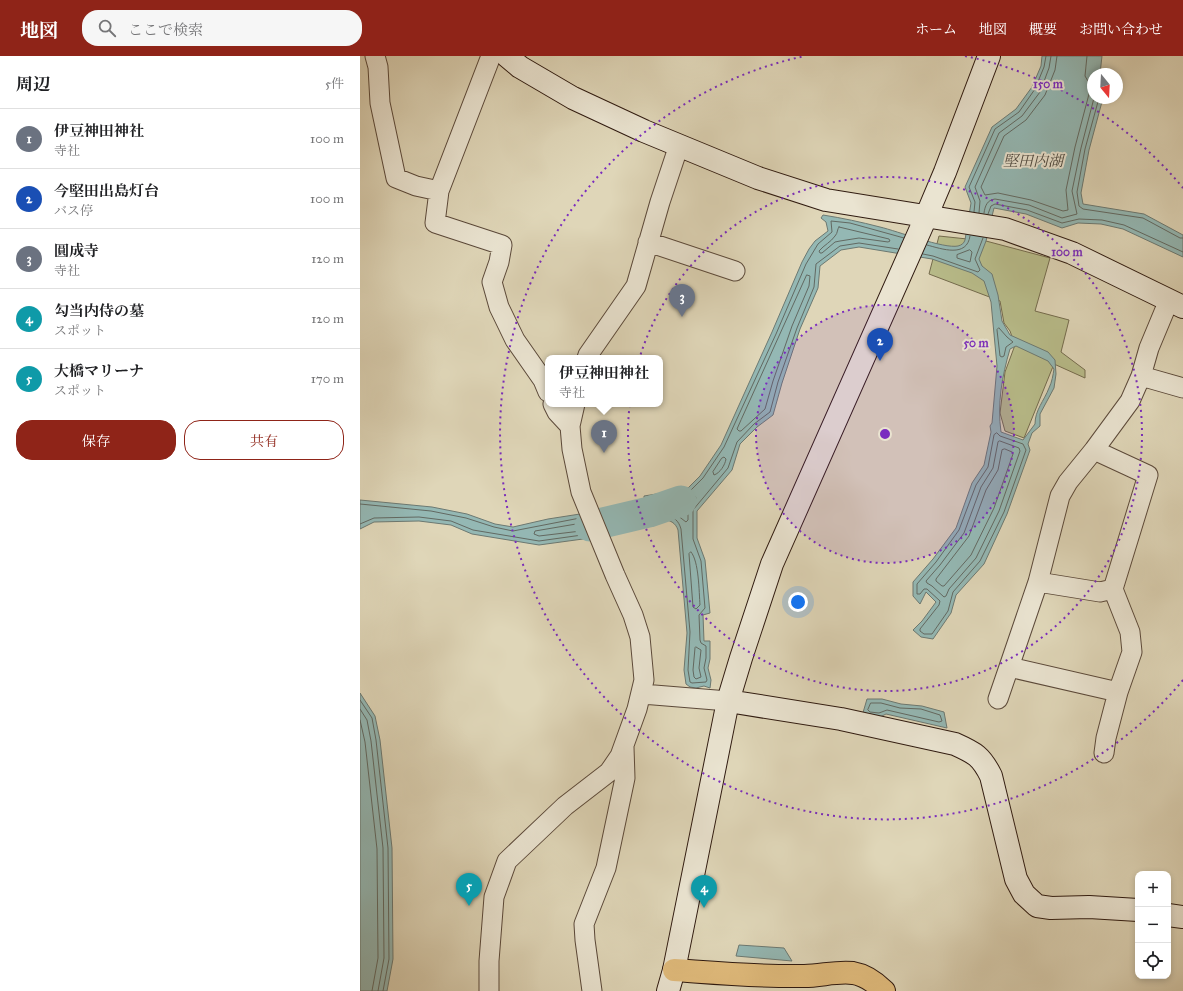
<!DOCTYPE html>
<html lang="ja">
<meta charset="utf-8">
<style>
:root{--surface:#fff;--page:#f6f6f6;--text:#202124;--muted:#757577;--line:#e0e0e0;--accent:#8f2418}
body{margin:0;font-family:"IM FELL Great Primer","Noto Serif JP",serif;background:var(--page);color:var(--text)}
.controls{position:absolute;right:12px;bottom:12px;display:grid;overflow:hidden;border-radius:8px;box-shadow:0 2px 6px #0003}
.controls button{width:36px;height:36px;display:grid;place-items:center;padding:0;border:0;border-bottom:1px solid var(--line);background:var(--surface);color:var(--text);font:20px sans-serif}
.compass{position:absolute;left:727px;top:12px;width:36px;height:36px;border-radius:50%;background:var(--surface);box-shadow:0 2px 6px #0003;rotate:162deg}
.you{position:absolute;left:438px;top:546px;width:14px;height:14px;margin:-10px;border:3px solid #fff;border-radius:50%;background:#1a73e8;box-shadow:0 0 0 6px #1a73e833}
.badge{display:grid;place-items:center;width:26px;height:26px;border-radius:50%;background:var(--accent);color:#fff;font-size:13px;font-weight:700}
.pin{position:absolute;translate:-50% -33px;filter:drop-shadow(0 1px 2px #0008)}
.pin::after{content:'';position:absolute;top:21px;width:14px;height:12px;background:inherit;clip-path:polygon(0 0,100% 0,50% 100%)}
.popup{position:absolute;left:185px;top:299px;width:118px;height:52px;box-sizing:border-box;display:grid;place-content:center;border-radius:8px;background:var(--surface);filter:drop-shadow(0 1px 3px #0005);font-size:13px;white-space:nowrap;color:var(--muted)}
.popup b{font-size:15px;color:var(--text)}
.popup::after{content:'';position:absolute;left:50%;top:100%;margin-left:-8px;border:8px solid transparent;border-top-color:var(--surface)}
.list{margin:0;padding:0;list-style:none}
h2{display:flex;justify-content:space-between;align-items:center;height:52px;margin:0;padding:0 16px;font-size:17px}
h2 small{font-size:13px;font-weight:400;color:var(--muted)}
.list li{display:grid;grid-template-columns:26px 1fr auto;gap:12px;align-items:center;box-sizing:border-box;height:60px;padding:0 16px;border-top:1px solid var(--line)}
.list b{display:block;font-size:15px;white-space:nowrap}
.list p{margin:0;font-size:13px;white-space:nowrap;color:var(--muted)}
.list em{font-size:13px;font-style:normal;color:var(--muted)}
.actions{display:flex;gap:8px;padding:12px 16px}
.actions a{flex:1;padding:9px 0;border:1px solid var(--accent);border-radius:16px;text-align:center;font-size:14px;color:var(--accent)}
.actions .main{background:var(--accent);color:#fff}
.icon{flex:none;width:22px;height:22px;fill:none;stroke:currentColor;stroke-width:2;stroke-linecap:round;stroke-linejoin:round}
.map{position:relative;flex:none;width:823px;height:935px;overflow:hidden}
header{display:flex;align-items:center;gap:24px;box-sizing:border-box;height:56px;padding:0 20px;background:var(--accent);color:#fff}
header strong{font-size:19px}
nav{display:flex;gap:22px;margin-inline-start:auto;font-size:14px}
.search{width:280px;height:36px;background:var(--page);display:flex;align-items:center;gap:10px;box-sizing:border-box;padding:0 14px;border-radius:16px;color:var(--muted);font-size:15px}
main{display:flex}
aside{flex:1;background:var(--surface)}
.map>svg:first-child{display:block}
.green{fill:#b8bc8a;stroke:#746b4d}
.water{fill:#94b8b4;stroke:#6c7972;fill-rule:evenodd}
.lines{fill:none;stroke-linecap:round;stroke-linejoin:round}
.shore{stroke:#626962;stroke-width:1}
.river{stroke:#94b8b4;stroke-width:31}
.street-casing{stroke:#5b493a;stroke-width:21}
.secondary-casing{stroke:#2f1a10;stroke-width:24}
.highway-casing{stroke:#2f1a10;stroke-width:24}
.street{stroke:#eae4d1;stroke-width:19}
.secondary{stroke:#eae4d1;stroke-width:22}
.highway{stroke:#e0bb7c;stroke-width:22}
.ring{fill:none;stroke:#7b2cbf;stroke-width:2;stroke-dasharray:2 4}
.labels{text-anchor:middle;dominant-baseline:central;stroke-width:4;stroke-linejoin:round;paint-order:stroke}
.water-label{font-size:15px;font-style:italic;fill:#4d4941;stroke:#eae4d1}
.centre{fill:#7b2cbf;stroke:#eae4d1;stroke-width:2}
.ring-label{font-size:12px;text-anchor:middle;font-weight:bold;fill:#7b2cbf;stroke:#eae4d1;stroke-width:4;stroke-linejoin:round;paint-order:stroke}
</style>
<header>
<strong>地図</strong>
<div class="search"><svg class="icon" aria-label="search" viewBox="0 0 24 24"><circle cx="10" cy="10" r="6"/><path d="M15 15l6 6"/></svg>ここで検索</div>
<nav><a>ホーム</a><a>地図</a><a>概要</a><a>お問い合わせ</a></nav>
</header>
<main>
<aside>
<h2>周辺<small>5件</small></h2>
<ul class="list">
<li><span class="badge" style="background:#6b7280">1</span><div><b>伊豆神田神社</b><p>寺社</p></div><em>100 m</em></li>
<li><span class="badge" style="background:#1a4fb4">2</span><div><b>今堅田出島灯台</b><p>バス停</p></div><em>100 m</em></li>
<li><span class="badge" style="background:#6b7280">3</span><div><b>圓成寺</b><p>寺社</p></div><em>120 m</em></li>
<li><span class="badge" style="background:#0f9aa8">4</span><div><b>勾当内侍の墓</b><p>スポット</p></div><em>120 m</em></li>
<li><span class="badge" style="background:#0f9aa8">5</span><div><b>大橋マリーナ</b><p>スポット</p></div><em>170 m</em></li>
</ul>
<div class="actions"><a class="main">保存</a><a>共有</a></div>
</aside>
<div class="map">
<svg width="823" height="935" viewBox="0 0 823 935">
<rect width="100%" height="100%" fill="#dfd6b8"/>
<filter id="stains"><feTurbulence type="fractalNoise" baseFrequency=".005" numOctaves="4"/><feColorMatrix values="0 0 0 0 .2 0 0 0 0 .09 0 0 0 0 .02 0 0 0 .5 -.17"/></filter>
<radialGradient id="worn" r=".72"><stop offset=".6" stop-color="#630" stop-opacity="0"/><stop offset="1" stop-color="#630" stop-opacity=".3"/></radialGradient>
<path class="green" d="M579,180L626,185L690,202L675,255L709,264L701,296L725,314V322L694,308L664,382L645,375L640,357L645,316L655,289L650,275L644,267L640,245L569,218Z"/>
<path class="water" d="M682,0H742L740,18H733V42H743L729,94L721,137L723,148L784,158L823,179V201L763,173L741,168L718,167L702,172L666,158L634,152L626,185L619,203L622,210L632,218L638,239L642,265L650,279L688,296L695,304L696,318L694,332L680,358V370L672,377L668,388L670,394L647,458L624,508L596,539L591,557L573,583L561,581L553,574L562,565L576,546L566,536L560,548L553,540V526L573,503L596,472L612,427L624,409L631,376L630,370L632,367L637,310L631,246L624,225L612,217L572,203L499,191L481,194L460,210L458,232L440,273L422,327L413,359L397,371L380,388L372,414L337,455V482L345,504L350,557L343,559L344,585H350V603L348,612L351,624L350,632L344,630L336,632L330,631L326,628L324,614L327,577L318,474C313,459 295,464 282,465L277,448L284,444V440L327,433L340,420L361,389L412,276L442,206L449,193L455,185L468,175L466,166L461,162L463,159C482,162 501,166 520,171C537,175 584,193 598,190C602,189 604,187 605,184L611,147L605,131L632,71L656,53L672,31L681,10ZM656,290L688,305L694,313C693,319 692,326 689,332C684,345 675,354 675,368L663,384L641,376C637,348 642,320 650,293Z
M0,444L72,451L107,458L135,468L153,471L188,463L220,458H242L268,452L272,465L223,483L179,489L112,478L91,469L59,465L14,466L0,473Z
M0,637L15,660L20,684L32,792L33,903L27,935H0Z
M507,643H522L541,648L562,650L584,656L587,672L526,658L520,661L502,660Z
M379,889L424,892L432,905L376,900Z"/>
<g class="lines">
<path class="shore" d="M697,0L695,14L685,39L666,64L644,80L621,131L625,139L638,137L671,144L703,155L708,154L706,134L715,91L729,38L732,32L725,20L727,0
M739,42L725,93L717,136L719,150L723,153L783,162L820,182H823
M614,156L615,146L609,131L635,73L659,56L675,33L684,11L686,0
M619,157L620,145L615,131L639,77L662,60L680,36L689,12L691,0
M624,157C625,150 627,144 635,143L669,149L702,162L717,158L712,135L721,92L734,42
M628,158L631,150L635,148L667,154L702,167L719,163L742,164L764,169L823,196
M479,171L529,183L530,185L528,186L499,182L480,185L475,186L462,197H460L459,195C464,189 471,186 475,180C478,177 477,173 479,171Z
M567,189C582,193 607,202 610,180
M538,193L499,187L480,190L456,208L454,231L437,272L418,326L410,356L394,368L377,386L368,412L333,454V483L341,505L345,552L339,559L340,584L341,587L346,590V602L344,612L347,624L346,626L332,627L330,626L328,614L330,576L321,473C316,455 301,461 286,461L282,450L289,443L329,436L343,422L364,391L416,278L446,208L458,188L472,176L471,165L490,167L544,182
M610,194L612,196L610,206L597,202V199Z
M563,198L573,200L618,216L620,214L615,203L623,182
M447,219L450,220L449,230L432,270L413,325L405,353L381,375H379L377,373L381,364Z
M639,272L647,281L653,286L646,291L644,300L642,301L640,300L637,274Z
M637,377L640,380L663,388L666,394L644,456L620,505L593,536L588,555L572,578H564L560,575V573L579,549L580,545L567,533H564L560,538H557V528L576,506L599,474L616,429L628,411L634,379Z
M640,385L659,392L660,395L639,455L616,502L589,533L586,540L584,541L572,530L567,527L566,525L580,509L604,477L621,431L633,412L638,386Z
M645,393L652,396L653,398L634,452L611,499L584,530H582L576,525V523L609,480L626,434L638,414L642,394Z
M362,402L364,401L366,403C365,409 360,417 354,419L353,416Z
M334,439L336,442L328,453V464L326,466L313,456H290L288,454V452L293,448L321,444Z
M0,448L71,455L106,462L134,471L153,475L220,462
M243,462L264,457L266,458V463L246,470
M222,467L175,475L174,478L179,480L221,475L225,473
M0,468L14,462L59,461L91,465L113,474L179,485L222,479L227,478
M331,496C339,505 339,536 340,549L336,553L333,551L329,498Z
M336,591L341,594L339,612L341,621L336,623L334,621L333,614L335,592Z
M0,644L12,662L16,684L28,792L29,903L23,935
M511,647H521L540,652L561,653L580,659L582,665L579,666L527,654L519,657L510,656L508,654Z
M0,653L7,664L11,685L23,792L24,902L18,935
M0,664L5,686L17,793L18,902L12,935"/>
<path class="river" d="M230,470L289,456L321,445"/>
<g class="street-casing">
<path id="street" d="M15,0L18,11L20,47L36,122L56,130L79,135
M131,0L79,135L75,167L142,189L139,206L132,226L139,251L155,284L183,324L188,336
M288,186L375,215
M809,244L789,292L781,320L823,332
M227,302L228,299L276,230L300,146L319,89
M193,348L197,356L210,370
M734,394L788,419L753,533L770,576L772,596L758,636L746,682L744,697
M678,526L740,536L753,533
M649,611L678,526L700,440L708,426L734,394L770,345L781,320
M282,638L368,645
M638,643L649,611L758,636
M129,935V905L134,841L147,805L205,750L249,716L260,700L277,653L284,624L280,581L273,559L255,519L221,436L212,393L210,370L215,348
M232,935L225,884L224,868L246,812L265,722L264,691"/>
</g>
<g class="secondary-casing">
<path id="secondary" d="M147,0L160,11L213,42L284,75L398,122L466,144L645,173L712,197L823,251
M368,645L481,663L595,688C615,697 621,700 631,720L656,823L664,838L677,850L691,852L729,851L778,854
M808,859L823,861
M308,935L314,914L368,645L381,602L412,508L566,161L585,116L629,0"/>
</g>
<g class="highway-casing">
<path id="highway" d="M314,914C357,917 401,921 444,920C461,920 476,915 493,917C505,919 515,926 524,935"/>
</g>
<use href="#street" class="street"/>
<use href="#secondary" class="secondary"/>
<use href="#highway" class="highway"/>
</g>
<circle cx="525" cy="378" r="129" fill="#7b2cbf" fill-opacity=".12"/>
<g class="ring">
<circle cx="525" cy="378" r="129"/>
<circle cx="525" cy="378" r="257"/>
<path d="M823 624A386 386 0 1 1 445 0M605 0A386 386 0 0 1 823 132"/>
</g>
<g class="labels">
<g class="water-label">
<text x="673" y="105">堅田内湖</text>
</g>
</g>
<circle cx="525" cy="378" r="6" class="centre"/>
<g class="ring-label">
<text x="688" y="32">150 m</text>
<text x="707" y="200">100 m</text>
<text x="616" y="291">50 m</text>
</g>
<rect width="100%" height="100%" filter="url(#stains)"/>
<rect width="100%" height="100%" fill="url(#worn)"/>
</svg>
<div class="controls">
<button>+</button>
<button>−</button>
<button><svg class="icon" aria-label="locate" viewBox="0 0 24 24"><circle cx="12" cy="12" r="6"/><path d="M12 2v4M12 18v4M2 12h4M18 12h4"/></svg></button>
</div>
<svg class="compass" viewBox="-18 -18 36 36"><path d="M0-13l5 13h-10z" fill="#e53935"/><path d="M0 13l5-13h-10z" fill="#757577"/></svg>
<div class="you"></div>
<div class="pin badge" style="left:244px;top:397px;background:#6b7280">1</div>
<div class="popup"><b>伊豆神田神社</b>寺社</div>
<div class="pin badge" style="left:520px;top:305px;background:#1a4fb4">2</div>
<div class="pin badge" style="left:322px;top:261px;background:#6b7280">3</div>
<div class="pin badge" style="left:344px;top:852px;background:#0f9aa8">4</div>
<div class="pin badge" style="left:109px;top:850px;background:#0f9aa8">5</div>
</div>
</main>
